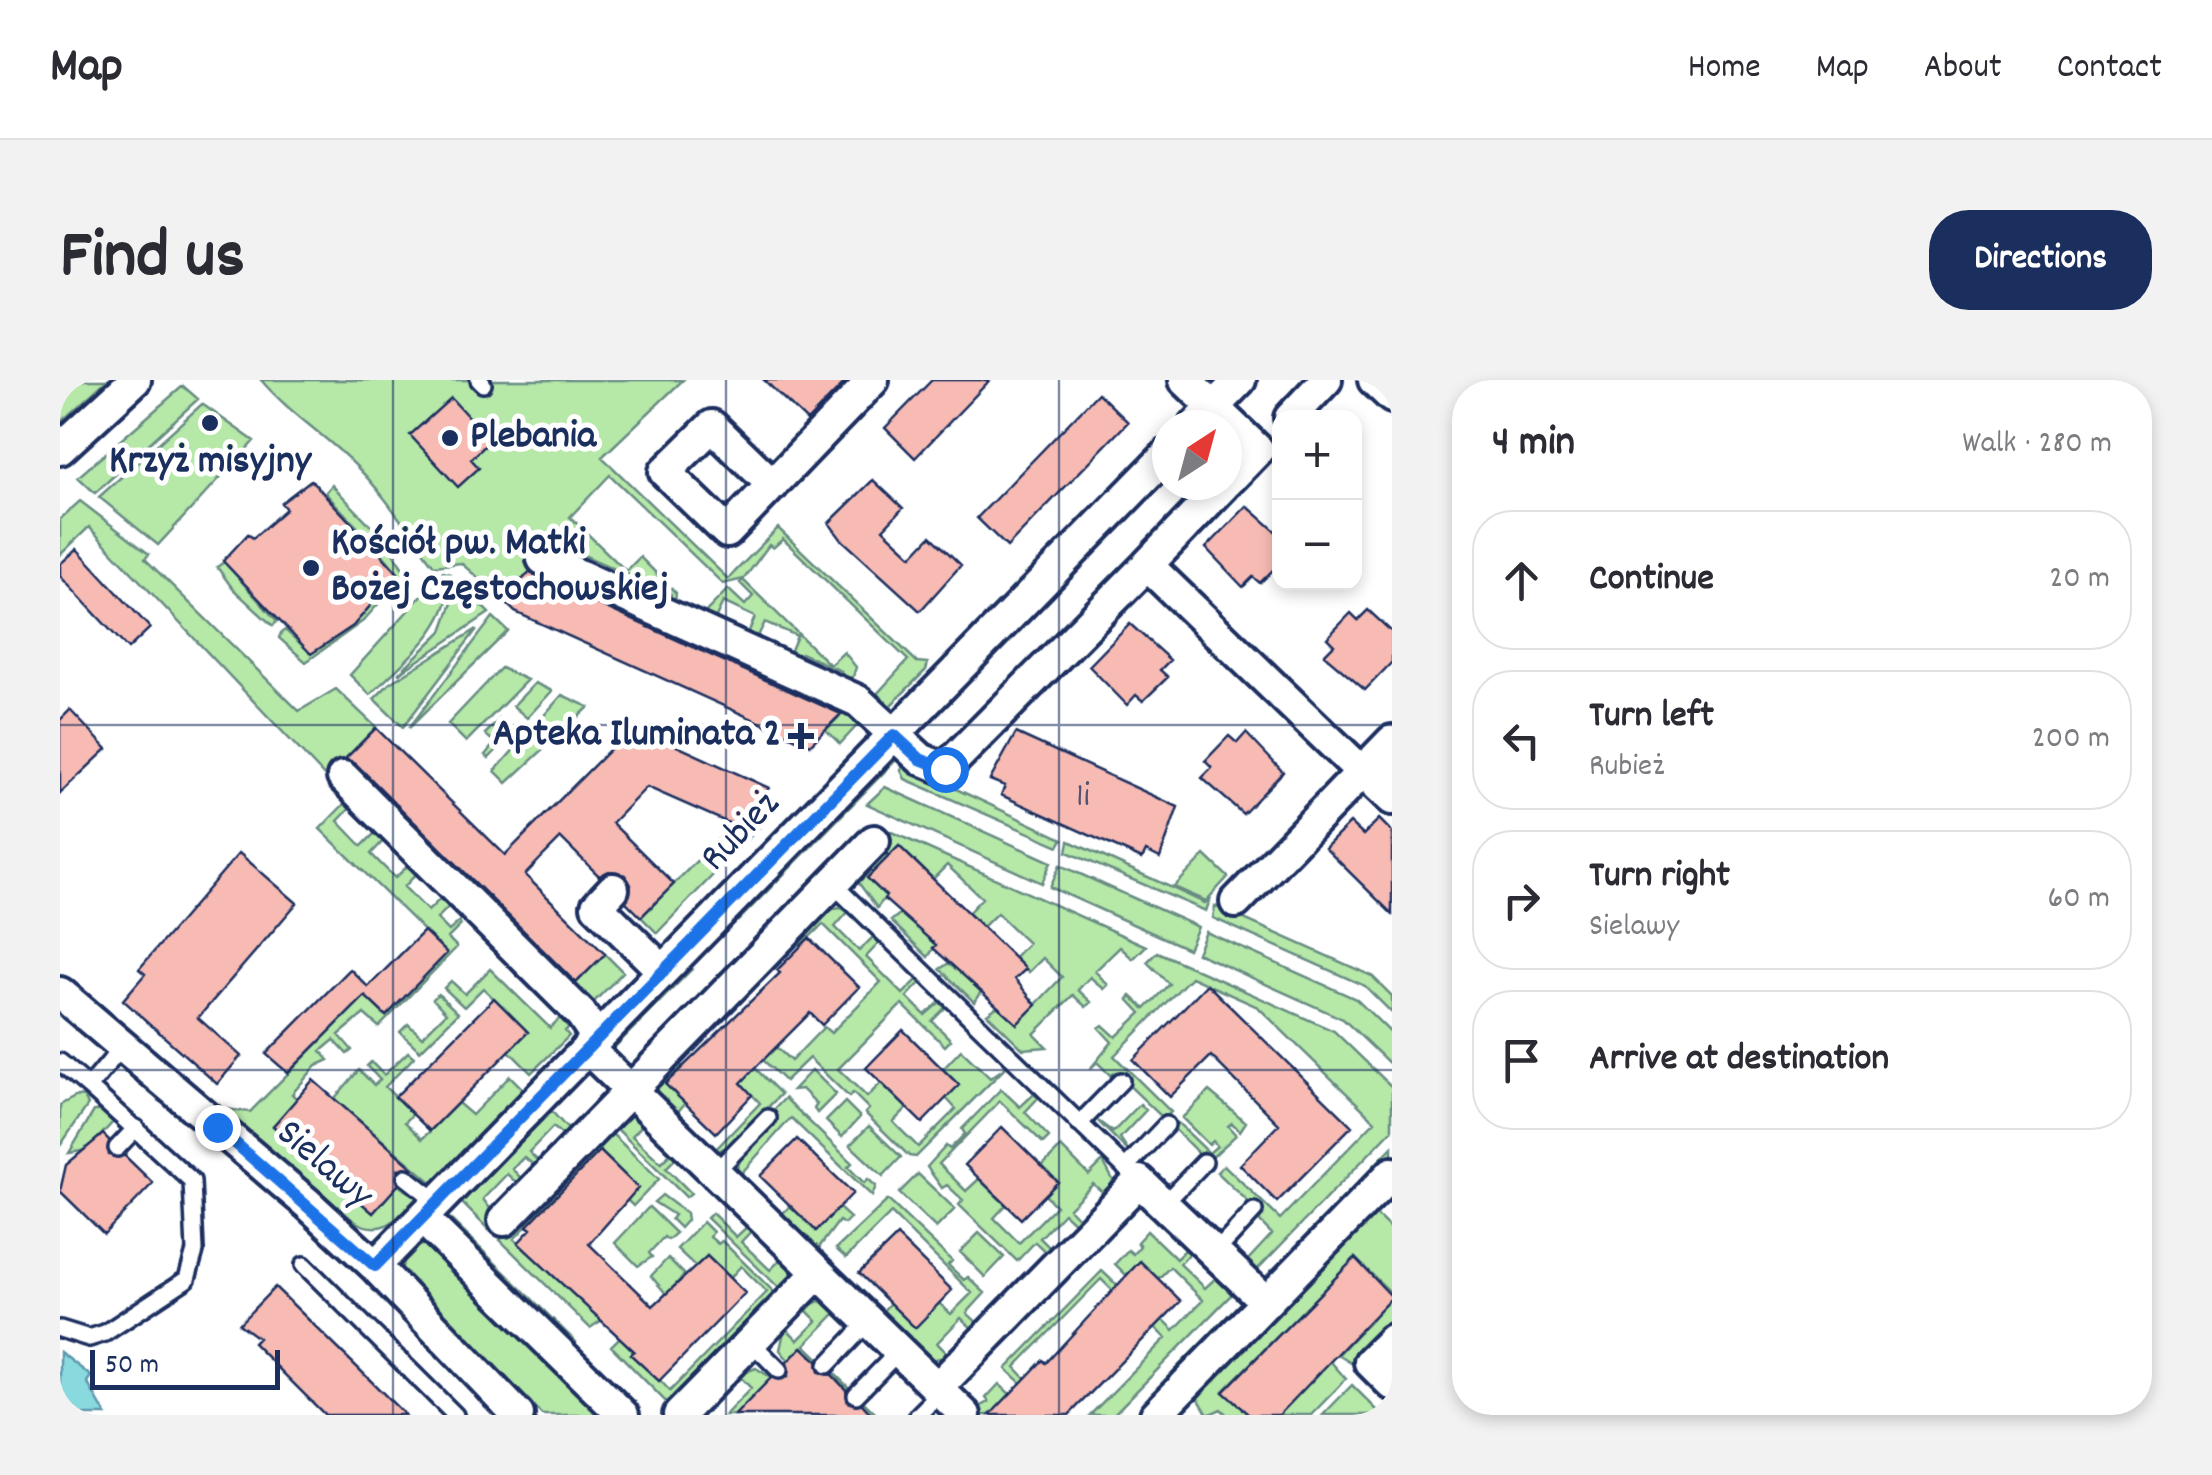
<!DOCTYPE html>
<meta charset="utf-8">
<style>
:root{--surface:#fff;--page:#f2f2f3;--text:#2b2b33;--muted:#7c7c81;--line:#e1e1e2;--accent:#1b2f5e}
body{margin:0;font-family:Dekko,sans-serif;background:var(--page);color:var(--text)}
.controls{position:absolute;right:30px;top:30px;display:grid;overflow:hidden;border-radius:20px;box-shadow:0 5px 15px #0003}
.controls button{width:90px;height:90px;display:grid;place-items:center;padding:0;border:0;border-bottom:2px solid var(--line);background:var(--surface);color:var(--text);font:50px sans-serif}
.compass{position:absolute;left:1092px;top:30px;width:90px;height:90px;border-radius:50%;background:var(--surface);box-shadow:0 5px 15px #0003;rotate:36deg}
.scale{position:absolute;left:30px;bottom:25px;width:190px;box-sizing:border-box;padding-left:10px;border:5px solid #1b2f5e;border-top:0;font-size:28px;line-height:35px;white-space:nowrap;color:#1b2f5e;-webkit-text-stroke:8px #fff;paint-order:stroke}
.stop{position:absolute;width:30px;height:30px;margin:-22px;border:8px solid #1a73e8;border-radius:50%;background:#fff}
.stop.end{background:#1a73e8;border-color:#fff;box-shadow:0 2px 10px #0008}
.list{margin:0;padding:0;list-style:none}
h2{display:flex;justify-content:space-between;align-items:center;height:130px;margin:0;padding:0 40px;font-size:42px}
h2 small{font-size:32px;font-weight:400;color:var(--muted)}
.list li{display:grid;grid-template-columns:65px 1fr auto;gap:30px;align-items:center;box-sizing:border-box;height:140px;margin:0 20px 20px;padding:0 20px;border:2px solid var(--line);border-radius:40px}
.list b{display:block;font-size:38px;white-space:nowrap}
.list p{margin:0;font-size:32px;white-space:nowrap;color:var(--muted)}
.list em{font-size:32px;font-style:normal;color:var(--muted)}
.icon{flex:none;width:55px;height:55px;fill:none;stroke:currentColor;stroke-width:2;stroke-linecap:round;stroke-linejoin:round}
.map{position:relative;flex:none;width:1332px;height:1035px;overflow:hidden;border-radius:40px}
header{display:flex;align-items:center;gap:60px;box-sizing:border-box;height:140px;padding:0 50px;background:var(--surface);border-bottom:2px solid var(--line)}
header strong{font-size:48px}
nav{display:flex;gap:55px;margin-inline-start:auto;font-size:35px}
.intro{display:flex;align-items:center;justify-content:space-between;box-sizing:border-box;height:240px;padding:0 60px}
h1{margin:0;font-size:70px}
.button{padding:25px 45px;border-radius:40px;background:var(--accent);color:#fff;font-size:35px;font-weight:700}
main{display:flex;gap:60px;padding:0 60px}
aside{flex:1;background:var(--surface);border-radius:40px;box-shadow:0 5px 15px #0003}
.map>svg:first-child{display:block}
.green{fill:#b6e8a8;stroke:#688c83;stroke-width:2.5}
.water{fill:#89dadf;stroke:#5d96ab;stroke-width:2.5}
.building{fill:#f7bbb4;stroke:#1b2f5e;stroke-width:2.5}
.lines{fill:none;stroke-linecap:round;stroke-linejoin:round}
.lane-casing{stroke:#1b2f5e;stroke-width:22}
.street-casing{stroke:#1b2f5e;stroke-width:38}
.lane{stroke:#fff;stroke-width:15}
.street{stroke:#fff;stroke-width:30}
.route{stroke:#1a73e8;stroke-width:12}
.grid{fill:none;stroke:#1b2f5e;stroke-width:2.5;stroke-opacity:0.55}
.poi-dot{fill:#1b2f5e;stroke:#fff;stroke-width:4}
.labels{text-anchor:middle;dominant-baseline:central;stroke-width:10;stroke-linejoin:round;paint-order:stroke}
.number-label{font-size:35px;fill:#525274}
.poi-label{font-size:40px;font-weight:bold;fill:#1b2f5e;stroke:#fff;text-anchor:start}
.street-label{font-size:40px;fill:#1b2f5e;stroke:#fff}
</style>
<header>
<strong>Map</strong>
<nav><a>Home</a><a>Map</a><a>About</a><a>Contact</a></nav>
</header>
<div class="intro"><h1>Find us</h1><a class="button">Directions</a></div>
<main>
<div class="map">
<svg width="1332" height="1035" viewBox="0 0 1332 1035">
<rect width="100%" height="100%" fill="#fff"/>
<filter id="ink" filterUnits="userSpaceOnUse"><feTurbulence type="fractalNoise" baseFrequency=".01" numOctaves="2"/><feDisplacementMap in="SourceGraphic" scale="20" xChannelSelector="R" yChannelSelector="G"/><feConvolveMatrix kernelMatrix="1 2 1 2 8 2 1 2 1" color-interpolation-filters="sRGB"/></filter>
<g filter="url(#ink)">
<path class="green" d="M0,0H47L0,43Z
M201,0H623L542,77L668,199L718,148L857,282L868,283L866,290L830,326L817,314L848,280L723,159L713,168L709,165L684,199L663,204L550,95L510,137L566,191L580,177L616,213L615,220L608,223L611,214L487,159L474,187L442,219L401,183L374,186C349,154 327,117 298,88C267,56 230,34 201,0Z
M123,6L138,19L35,113L18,97Z
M142,24L194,61L98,165L39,117Z
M272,105L315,150L307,157L268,116L266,112Z
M20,121L89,174L85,179L239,331L276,309L316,347L283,381L286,386L270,402L29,147L0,175V139Z
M323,158L346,193L303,241L246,282L219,258L221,253L225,250L251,273L301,237L338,193L315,165Z
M164,182L217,241L213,246L173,209L157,187Z
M383,192L390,194C394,245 344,281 310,315L290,295Z
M683,200L770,285L784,272L796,287L793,297L778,300L781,291L741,273L736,281L728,277L737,256L705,242L695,262L686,258L695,237L663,222L653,243L643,235L668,209L685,225L693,216L680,203Z
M399,203L429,233L338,294L382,251Z
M433,237L448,251L349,348Z
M417,249L343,347L314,319L330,303Z
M441,288L467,300L406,362L388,344Z
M475,303L492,311L467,338L453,326Z
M502,315L529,327L447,403L435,391Z
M787,329L804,338L780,364L766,350Z
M440,339L454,352L429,378L425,375L435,363L425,354Z
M826,381H835L679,540V530Z
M845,385L1003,459L999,466L845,399L841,390Z
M825,407L991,482L982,503L807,424Z
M288,420L293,425L278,441L302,466L318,450L326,458L311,474L335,498L351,483L359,491L344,507L368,531L384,515L392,523L377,539L389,551L399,542L401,545L388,558L397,567L319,647L304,634L279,655L292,670L287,674L274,660L261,671L269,680L256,686L232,714L237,719L213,746L313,833L338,805L359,819C338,838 323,858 294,841L164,729L190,732L305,616L326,636L387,573L260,449Z
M692,425L707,439L597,553L581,537Z
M818,446L1086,566L1073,579L1060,567L1035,591L1048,605L1044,609L1030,597L1018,610L1031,622L1026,627L1013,615L974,654L987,667L963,669L927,634L938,626L957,644L1002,597L983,578L969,592L954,578L968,563L937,533L923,547L908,533L922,518L887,485L873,499L839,466L808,498L826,516L817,528L798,502Z
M1009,461L1145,523L1150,520L1146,531L1007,472Z
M1145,475L1168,497L1146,521L1114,507Z
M1000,485L1138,547L1128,569L990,507Z
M1155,526L1312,596L1332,616V633L1305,606L1153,538Z
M781,528L788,532L775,547L799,571L813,557L819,563L806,577L843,614L857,600L860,603L847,617L865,635L880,622L885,628L872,641L891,660L885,666L842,624L778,689L807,717L821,703L847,728L833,742L858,767L896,729L886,718L899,705L883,689L901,670L930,698L946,687L856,777L849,776L805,733L809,729L793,713L789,717L749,678L725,701L703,680L716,667L731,681L764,647L771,653L821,602L763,544L740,566V554L766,530Z
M842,532L876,565L868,577L831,541Z
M1146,552L1296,619L1332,654V686L1283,639L1137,573Z
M1097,572L1274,651L1332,707V750L1192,895L1170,872L1186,882L1212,854L1199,841L1203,836L1157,792L1164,785L1220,839L1315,741L1198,627L1131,597L1054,676L1111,732L1104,739L1055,692L1050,695L1037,682L1030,689L1052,662L1039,648L1043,645L1056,657L1081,633L1068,619L1071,616L1085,629L1109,604L1087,582Z
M545,574L563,592L529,627L509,610Z
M892,581L922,610L914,622L880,589Z
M430,589L490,648L500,638L509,647L505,651L509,656L471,693L449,671L468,652L423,608L404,627L384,608L391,601L405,614Z
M620,590H631L552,670V665Z
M378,614L398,633L360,671L340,652L348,644L362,657L386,633L373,619Z
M348,672L354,677L325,707L353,734L345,742L362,759L398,723L412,735L450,696L467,713L376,806L274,719L299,690L314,705L320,700L307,686L311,682L324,695Z
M616,681L623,687L606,704L625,723L616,734L654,771L700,723L681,703L695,688L721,714L671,765L652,774L596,717L597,703Z
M752,690L776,714L757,733L754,729L757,724L742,709L733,710Z
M941,709L960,727L974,714L978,718L965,732L989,757L983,763L940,721L879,784L906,811L919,799L946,825L934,838L959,863L996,826L985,815L997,801L982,786L1001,767L1029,795L1043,781L1053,800L1047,816L1033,804L1009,828L1022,842L1018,846L1004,833L980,858L993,871L989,875L975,862L957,881L899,825L903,820L887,805L882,808L867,787L886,766L890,769L905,754L902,749Z
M1149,711L1186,742L1180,751L1172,743L1168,746L1176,755L1147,782L1113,748L1118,743L1149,773L1157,766L1153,761L1149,765L1122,738Z
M17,716L24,717L28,725L0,766V725Z
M725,718L792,783L788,787L804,803L808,799L816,806L812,816L731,738L677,798L674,795L682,776L716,742L709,735Z
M785,722L800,737L782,757L766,741Z
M1080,724L1086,730L1060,758L1070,773L1038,741L1053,752Z
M487,726L512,754L507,759L493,747L469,772L482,785L478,789L464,777L452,789L465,802L461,807L447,794L423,819L441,843L431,852L397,818Z
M34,731H41L53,742L27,770L9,773Z
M571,735L585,742L572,756L601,783L614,770L619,775L606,788L631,813L626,817L553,745Z
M809,746L841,777L823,796L790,765Z
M548,750L599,799L573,826L567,820L578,808L540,771L454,859L542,940L530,948L440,860Z
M1332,767V778L1221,892L1204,899Z
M858,794L895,829L876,848L839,813Z
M602,815L626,833L627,840L620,848L611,839L614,835L594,822Z
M828,820L892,881L888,885L904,900L908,897L925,913L907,933L920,945L915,951L901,938L877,963L890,976L866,981L823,941L827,937L822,932L830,923H879L891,934L912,913L831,833L786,878L776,869Z
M730,826L756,850L779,828L790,838L784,844L779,841L754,874L724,845L729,840L722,834Z
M589,827L616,853L608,860L604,857L589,873L592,877L578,886L555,863Z
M1310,829L1332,850V914L1295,878L1163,1011L1189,1035H1167L1161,1029L1148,1035L1135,1013Z
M383,832L516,962L513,968L380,835Z
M652,833L676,857L690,844L694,848L681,862L710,890L723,877L733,897L721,910L647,838Z
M643,842L653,852L650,857L658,864L662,861L716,914L608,1024L551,966L560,957L610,1011L707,912L681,886L670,898L647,876L636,887L617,869Z
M1087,851L1116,879L1129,866L1133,870L1120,884L1145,908L1159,895L1175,911L1053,1035H1030L1106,958L1095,947L1103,939L1114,950L1143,920L1110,887L1098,899L1080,882L1066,895L1055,884L1068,870L1073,874L1080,866L1077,862Z
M919,853L944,877L925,897L900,872Z
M367,864L548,1035H482L341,889L350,868Z
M608,878L624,894L608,916L591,896Z
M1042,891L1059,907L1054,912L1041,899L955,987L968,1001L964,1006L946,989Z
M1332,917V949L1296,986L1278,975Z
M759,921L776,928L791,945L776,933L745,965L817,1035L743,967L729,981L720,970L725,947L738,960L757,941L744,928Z
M1180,923V930L1095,1021L1090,1015Z
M1265,975L1286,999L1251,1035H1219Z
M696,988L712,998L675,1035H665L691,1008L678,995Z
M939,1004L950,1014L937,1028L944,1035H919L914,1030L929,1022L926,1018Z
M1292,1005L1322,1035H1263Z"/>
<path class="water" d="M0,972L31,996L27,1002L46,1035H0Z"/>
<path class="building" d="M704,0H787L747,41Z
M872,0H930L855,78L825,48Z
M1038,13L1068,42L947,167L917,138Z
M391,18L430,61L411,79L419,88L398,107L350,55Z
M251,100L338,193L293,246L251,274L163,181L188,154L193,158L226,129L221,123Z
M813,100L843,128L823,149L838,163L852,176L871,156L901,185L860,231L781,159L769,143Z
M1187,126L1220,155V183L1200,203L1193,197L1183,207L1146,168Z
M17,169L90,248L68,269L0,196V184Z
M470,192L475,196L781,334L750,365L455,232L442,219Z
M1308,230L1332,252V282L1305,310L1264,275L1274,265L1267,258L1291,233L1298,240Z
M1070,244L1110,280L1100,290L1108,297L1083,321L1076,315L1067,325L1029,286Z
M10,330L47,369L0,413V340Z
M573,346L709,408L673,445L587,407L552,443L614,504L581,537L566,522L571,505L565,495L549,491L539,496L501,458L484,475L465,495L545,574L516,603L296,384L285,379L316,348L445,475Z
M956,353L1118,427L1100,478L1086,471L1082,479L941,415L945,406L930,400Z
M1186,353L1223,392L1183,434L1142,398L1152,388L1145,381L1169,356L1177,363Z
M1319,439L1332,452V534L1265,468L1290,443L1303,455Z
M839,466L966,589L955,599L976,625L957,644L873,568L876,565L824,519L826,516L807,498Z
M179,473L237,523L138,638L181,676L157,704L63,620L85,594L79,589Z
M364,551L387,573L326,636L305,616L228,693L206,674L290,589L308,607Z
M749,558L799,607L762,645L750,633L703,680L681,703L692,715L656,753L605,704L720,593L717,590Z
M1147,604L1292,746L1217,822L1180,785L1219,744L1151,676L1110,717L1073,680Z
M434,618L468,652L370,751L335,717Z
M843,650L899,705L862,743L806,688Z
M253,700L353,788L338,789V805L313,833L213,746Z
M942,747L998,802L961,839L905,785Z
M43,754L49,760V775L65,776L93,803L44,854L0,811L6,785Z
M737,759L793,813L756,851L700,796Z
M540,771L578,808L529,864L593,926L647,876L685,913L599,1001L570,974L574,971L458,863L471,849L467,846Z
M837,856L892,910L855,948L799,893Z
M1295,878L1332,917L1219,1035H1189L1163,1012Z
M1080,881L1121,921L1009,1035H930L983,980L986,983Z
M215,907L302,992L345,1035H265L193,963L198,958L179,944Z
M742,967L757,981L759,992L772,995L786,1010L788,1022L802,1024L812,1035H675L711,998L728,997L727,982Z"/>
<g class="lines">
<g class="lane-casing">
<path id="lane" d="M419,0L423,4
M773,504L1079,801
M0,682L29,707
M1019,744L1061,701
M57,768L76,748
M1065,788L1106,745
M655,792L708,738
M346,797L378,822
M1103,825L1144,782
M1155,873L1194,831
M244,885L395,1035
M0,949L29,958L45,953L127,899L135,871L132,801L29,707L62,667
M691,962L719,990
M767,985L808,942
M796,1015L839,971
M858,1035L881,1012"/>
</g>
<g class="street-casing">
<path id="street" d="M1125,0L1198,70L1167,102
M1314,0L1332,17
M1230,38L1266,0
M1136,45L1180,0
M0,69L75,0
M713,105L652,46L605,92L667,152L813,0
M483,179L798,321L861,379L885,389L1087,185L1302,392L1176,522
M1087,185L1164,105
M1332,390L1317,405L1332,419
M1302,392L1332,361
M283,397L521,634L537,658
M553,509L537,526L603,591
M0,613L248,824L315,886L458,1035
M527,668L905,1035
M362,838L563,1035
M444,840L814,461
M315,886L1107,75
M1332,960L1310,982L1332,1004
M877,1008L1079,801L1206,922
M619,1035L757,894
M1096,1035L1332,793"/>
</g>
<use href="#lane" class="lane"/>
<use href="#street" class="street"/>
</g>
</g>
<g class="lines" filter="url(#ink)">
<path class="route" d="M157,747L315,886L834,355L860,379L885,389"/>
</g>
<path class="grid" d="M333,0V1035M666,0V1035M999,0V1035M0,345H1332M0,690H1332"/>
<g class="poi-dot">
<circle cx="150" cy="43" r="10"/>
<circle cx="390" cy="58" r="10"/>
<circle cx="251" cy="188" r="10"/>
<path d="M736 341h10v10h10v10h-10v10h-10v-10h-10v-10h10z"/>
</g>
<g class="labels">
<g class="number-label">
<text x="1023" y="418">1i</text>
</g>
<g class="poi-label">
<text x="410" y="58">Plebania</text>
<text x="150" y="83" text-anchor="middle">Krzyż misyjny</text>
<text x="271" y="165">Kościół pw. Matki<tspan x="271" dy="46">Bożej Częstochowskiej</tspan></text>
<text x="721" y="356" text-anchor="end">Apteka Iluminata 2</text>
</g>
<g class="street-label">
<text transform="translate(682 453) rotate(-46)">Rubież</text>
<text transform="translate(263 786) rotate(41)">Sielawy</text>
</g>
</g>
</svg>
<div class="controls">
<button>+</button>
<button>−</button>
</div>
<svg class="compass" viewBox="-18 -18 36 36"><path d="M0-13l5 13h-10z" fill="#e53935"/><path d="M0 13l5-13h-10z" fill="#7c7c81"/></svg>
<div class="scale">50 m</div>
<div class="stop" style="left:885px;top:389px"></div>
<div class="stop end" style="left:157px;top:747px"></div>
</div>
<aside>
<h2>4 min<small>Walk · 280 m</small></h2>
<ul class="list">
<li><svg class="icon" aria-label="ahead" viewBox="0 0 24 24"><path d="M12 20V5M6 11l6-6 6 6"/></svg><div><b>Continue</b></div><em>20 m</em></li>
<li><svg class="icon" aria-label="left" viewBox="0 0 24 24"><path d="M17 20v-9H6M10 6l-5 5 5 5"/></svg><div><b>Turn left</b><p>Rubież</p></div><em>200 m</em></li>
<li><svg class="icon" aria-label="right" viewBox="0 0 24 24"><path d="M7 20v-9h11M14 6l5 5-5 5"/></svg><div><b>Turn right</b><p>Sielawy</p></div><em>60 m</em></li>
<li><svg class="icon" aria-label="arrive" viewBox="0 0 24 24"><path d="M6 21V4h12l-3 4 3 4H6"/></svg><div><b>Arrive at destination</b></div></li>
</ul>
</aside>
</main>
